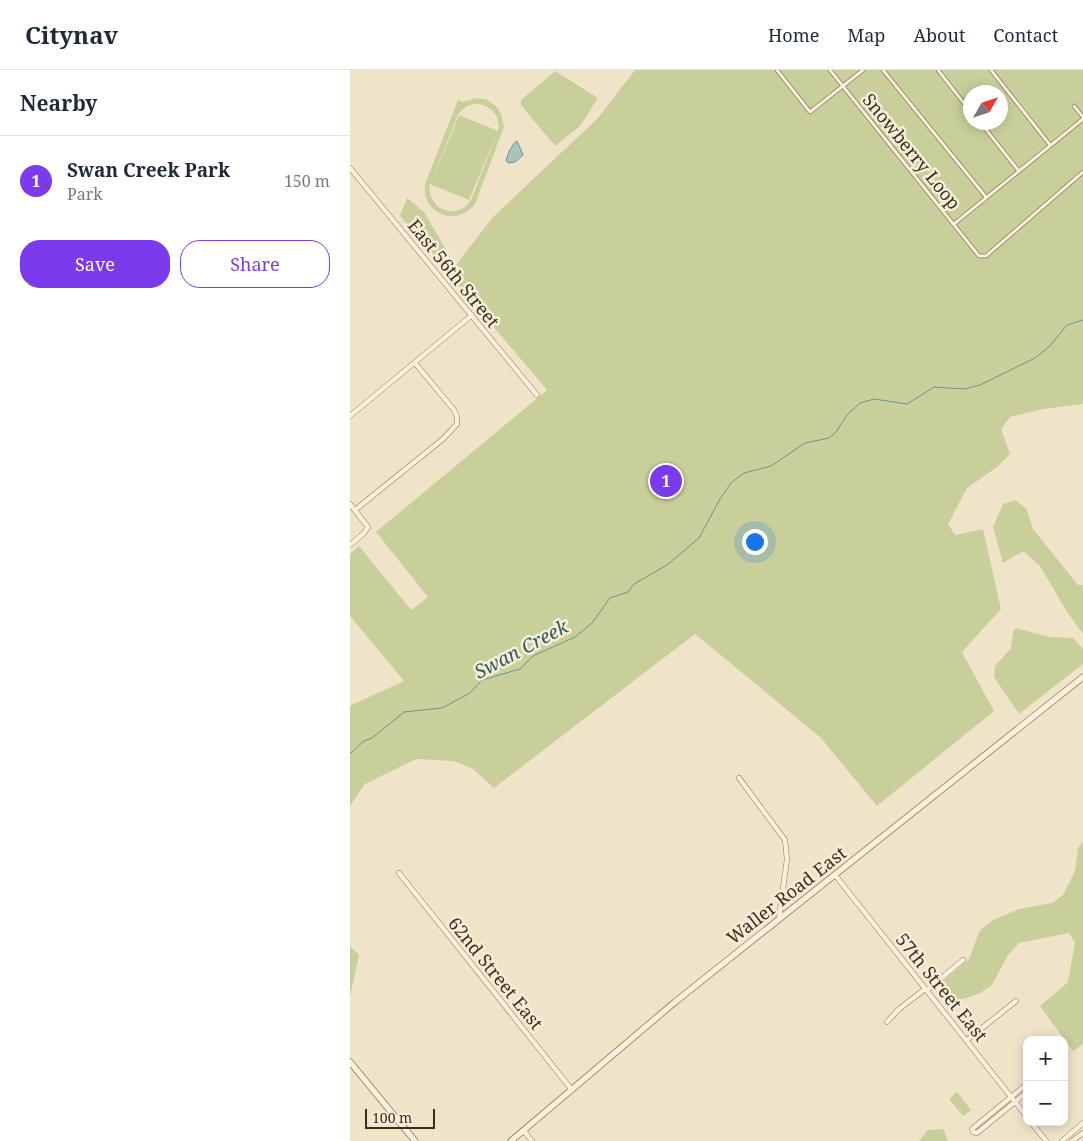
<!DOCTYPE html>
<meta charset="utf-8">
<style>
:root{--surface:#fff;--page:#f6f6f7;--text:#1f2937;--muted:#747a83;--line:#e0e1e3;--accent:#7c3aed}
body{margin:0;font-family:"Noto Serif",serif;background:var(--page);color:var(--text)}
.controls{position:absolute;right:15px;bottom:15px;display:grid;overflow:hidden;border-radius:10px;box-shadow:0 2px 12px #0003}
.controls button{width:45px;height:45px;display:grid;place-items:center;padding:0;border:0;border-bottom:1px solid var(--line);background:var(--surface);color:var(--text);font:25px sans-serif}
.compass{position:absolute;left:613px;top:15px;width:45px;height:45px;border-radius:50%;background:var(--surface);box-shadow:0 2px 12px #0003;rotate:51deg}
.scale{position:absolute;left:15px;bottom:12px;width:70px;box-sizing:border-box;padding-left:5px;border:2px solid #3d2e20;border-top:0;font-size:14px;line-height:18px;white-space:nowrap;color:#3d2e20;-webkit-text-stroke:4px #f7eed8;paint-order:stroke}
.you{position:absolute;left:404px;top:471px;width:18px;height:18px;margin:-12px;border:4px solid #fff;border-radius:50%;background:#1a73e8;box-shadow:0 0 0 8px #1a73e833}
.badge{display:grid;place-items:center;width:32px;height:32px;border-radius:50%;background:var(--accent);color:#fff;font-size:16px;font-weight:700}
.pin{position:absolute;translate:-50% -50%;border:2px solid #fff;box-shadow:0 1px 5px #0006}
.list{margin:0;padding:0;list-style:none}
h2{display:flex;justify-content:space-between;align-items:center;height:65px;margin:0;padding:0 20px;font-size:21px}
h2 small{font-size:16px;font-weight:400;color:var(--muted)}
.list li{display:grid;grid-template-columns:32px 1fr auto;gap:15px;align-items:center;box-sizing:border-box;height:90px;padding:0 20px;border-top:1px solid var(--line)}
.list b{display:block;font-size:19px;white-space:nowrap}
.list p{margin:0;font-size:16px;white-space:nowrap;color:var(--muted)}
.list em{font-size:16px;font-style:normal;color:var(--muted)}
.actions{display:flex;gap:10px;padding:15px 20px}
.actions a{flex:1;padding:11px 0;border:1px solid var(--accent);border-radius:20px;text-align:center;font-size:18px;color:var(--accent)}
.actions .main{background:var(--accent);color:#fff}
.map{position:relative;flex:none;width:733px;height:1071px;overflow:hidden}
header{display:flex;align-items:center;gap:30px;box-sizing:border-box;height:70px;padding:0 25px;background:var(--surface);border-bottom:1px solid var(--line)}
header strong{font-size:24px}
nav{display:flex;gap:28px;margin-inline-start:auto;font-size:18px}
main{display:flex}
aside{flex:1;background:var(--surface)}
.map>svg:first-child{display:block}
.green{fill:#c9cf9b;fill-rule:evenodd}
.water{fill:#a9c4bc;stroke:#6f938a}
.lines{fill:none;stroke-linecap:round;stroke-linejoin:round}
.stream{stroke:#6f938a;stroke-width:1}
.pedestrian-casing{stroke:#8d765c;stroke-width:4.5}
.minor-casing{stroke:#8d765c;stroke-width:5.5}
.tertiary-casing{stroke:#8d765c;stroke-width:7}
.pedestrian{stroke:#faf1dc;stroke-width:3}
.minor{stroke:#faf1dc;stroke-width:4.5}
.tertiary{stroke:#faf1dc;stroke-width:5.5}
.labels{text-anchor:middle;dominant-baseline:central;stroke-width:5;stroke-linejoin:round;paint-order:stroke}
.street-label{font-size:18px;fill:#3d2e20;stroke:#f7eed8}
.water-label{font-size:19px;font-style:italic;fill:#2f5d5a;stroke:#f7eed8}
</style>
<header>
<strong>Citynav</strong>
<nav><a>Home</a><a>Map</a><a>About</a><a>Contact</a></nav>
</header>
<main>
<aside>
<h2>Nearby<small></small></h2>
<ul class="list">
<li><span class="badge">1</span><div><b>Swan Creek Park</b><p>Park</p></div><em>150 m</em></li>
</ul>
<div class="actions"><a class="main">Save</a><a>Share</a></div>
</aside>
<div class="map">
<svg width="733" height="1071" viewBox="0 0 733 1071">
<rect width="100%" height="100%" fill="#f0e4c8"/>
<path class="green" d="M285,0H733V334L693,339L660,347L651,359L660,384L647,397L617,418L598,454L605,465L633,459L651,539L612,582L644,641L527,736L470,667L345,564L144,718L123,699L104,691L66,689L15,714L0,736V636L54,611L0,546V484L9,476L61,540L78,527L26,462L197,320L99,204L143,147L248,48ZM620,22H650V52H620Z
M205,1L248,28L230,56L205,76L171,35V30Z
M126,28L135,29L146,36L151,44L154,57L125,134C107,158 71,144 75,114L108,30L113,32ZM125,34C140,34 151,45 148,61L109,45L81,114L108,44L117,36ZM146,66L122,128C110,152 76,141 80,114L119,130Z
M57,128L74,142L101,188L95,199L50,146Z
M665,430L676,438L683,459L728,515H733V564L717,542L690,496L673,481L653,493L643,457L653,434Z
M666,558L699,567L723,568L733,579V594L669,644L644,607L645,596L661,578L663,562Z
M733,771V974L723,981L690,936L718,912L725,872L719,863L669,873L658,885L642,915L630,923L607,931L592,912L619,889L630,860L643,850L669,839L702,833L713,825L725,801L728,778Z
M0,876L9,885L0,927Z
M607,1022L621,1040L613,1046L599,1029Z
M593,1059L598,1070L597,1071H569L578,1060Z"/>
<path class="water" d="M167,71L173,85L165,92L158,93L156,90C158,84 161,75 167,71Z"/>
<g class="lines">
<path class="stream" d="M0,684L14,671L22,668L54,642L92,638L120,623L132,610L170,599L183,586L225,567L242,553L260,528L278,522L284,514L317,495L349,468L370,429L381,413L394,403L421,396L455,373L479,368L486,362L497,345L510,333L524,329L557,334L584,317L614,319L630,315L685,288L699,277L717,255L733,250"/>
<g class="pedestrian-casing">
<path id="pedestrian" d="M427,0L460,42L513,0
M480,0L629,186H636L733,102
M533,0L636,127
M588,0L620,41
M641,0L700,75
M724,36L733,47
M630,52L668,100
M604,154L733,49"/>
</g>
<g class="minor-casing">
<path id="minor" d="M0,98L187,325
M0,346L122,245
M0,434L18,457L14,463L0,475
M5,440L93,369L107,354V347L104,340L65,293
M389,708L435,770L437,789L429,849
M49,803L222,1020
M485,805L677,1047
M577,920L613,890
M537,952L549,939L575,919
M617,970L666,931
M677,1014L622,1059L623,1062L627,1063L677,1022
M681,1052L696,1071
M174,1061L182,1071
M712,1071L733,1053
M722,1071L733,1063"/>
</g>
<g class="tertiary-casing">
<path id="tertiary" d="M0,992L65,1071
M161,1071L325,932L733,607"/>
</g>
<use href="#pedestrian" class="pedestrian"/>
<use href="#minor" class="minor"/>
<use href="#tertiary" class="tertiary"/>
</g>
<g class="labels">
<g class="street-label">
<text transform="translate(562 81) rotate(51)">Snowberry Loop</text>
<text transform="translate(104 203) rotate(51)">East 56th Street</text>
<text transform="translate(436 825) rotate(-38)">Waller Road East</text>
<text transform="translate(146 903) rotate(51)">62nd Street East</text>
<text transform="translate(592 917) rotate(51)">57th Street East</text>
</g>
<g class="water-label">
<text transform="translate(171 579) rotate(-28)">Swan Creek</text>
</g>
</g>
</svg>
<div class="controls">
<button>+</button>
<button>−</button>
</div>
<svg class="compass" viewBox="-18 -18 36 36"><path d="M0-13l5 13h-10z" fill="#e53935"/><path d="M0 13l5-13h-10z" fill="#747a83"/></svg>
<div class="scale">100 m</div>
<div class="you"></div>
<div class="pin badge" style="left:316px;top:411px">1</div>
</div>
</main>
